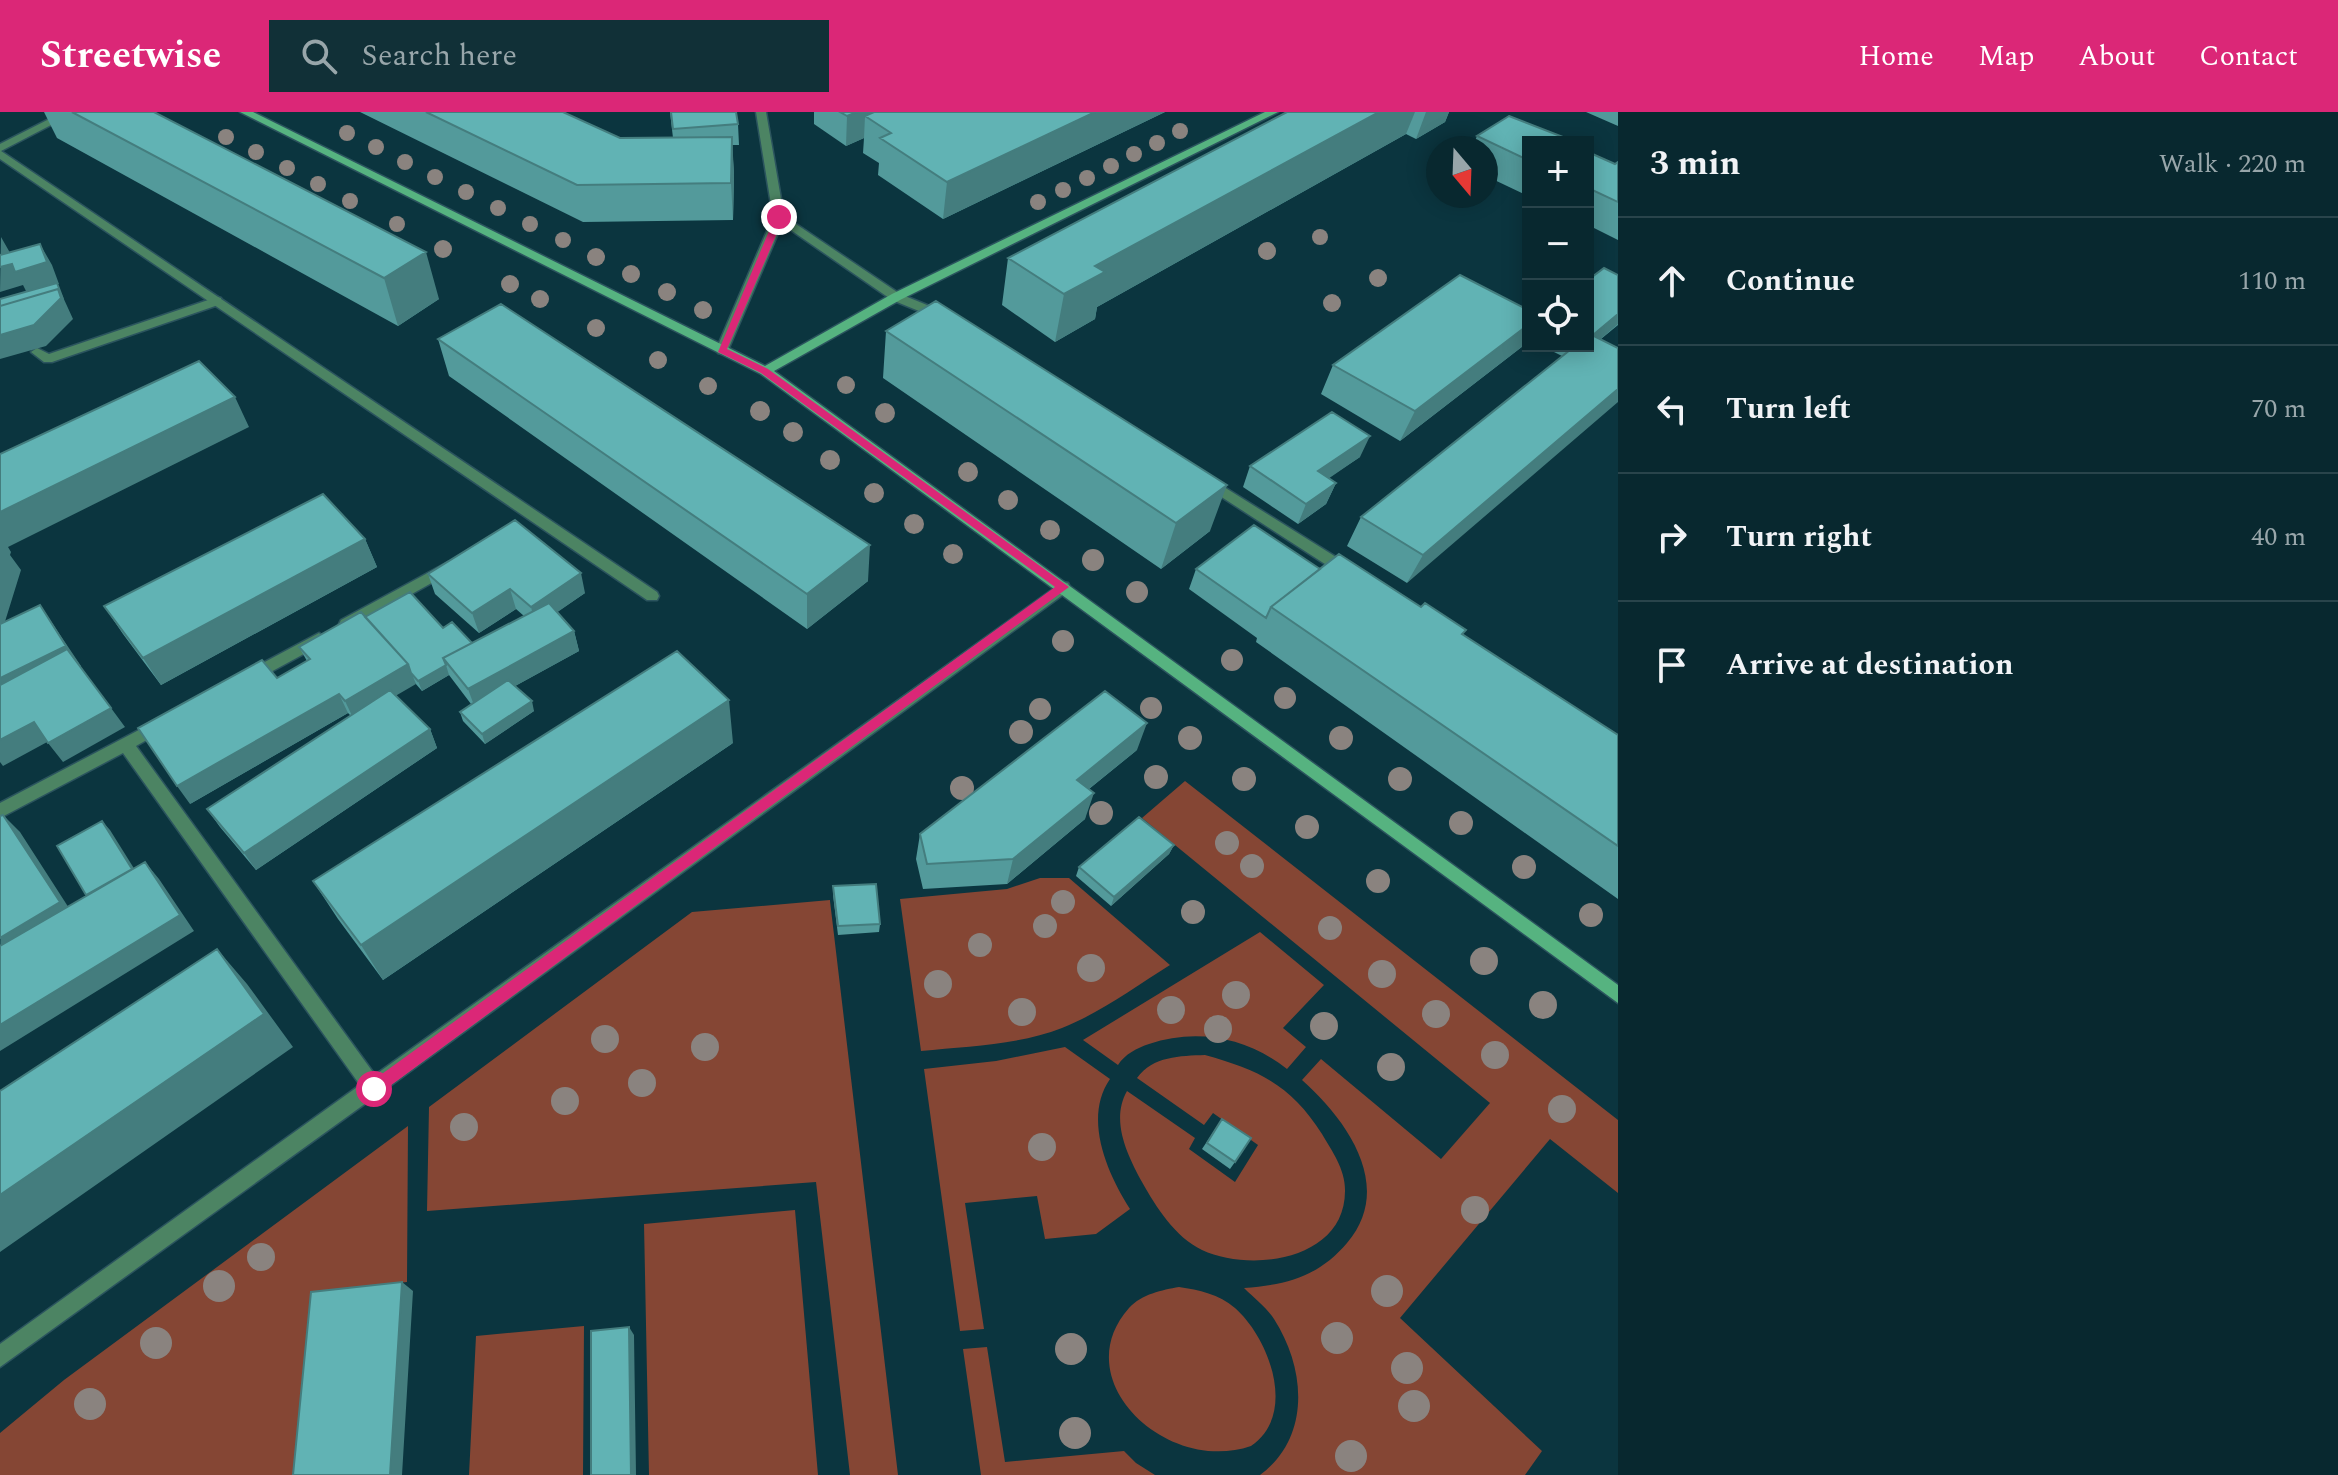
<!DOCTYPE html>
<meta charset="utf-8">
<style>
:root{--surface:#08282f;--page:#113037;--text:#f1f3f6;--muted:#98a6aa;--line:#29444b;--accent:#db2777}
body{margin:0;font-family:Spectral,serif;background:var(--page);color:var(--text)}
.controls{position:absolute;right:24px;top:24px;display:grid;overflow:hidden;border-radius:0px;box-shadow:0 4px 20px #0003}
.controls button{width:72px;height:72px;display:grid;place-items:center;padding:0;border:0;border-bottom:2px solid var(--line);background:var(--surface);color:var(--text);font:40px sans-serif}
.compass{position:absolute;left:1426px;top:24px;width:72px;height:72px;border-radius:50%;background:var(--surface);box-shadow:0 4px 20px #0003;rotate:161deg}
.stop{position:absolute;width:24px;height:24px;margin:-18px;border:6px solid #db2777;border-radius:50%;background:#fff}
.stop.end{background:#db2777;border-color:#fff;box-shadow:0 2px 8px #0008}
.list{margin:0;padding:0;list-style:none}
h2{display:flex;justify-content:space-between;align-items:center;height:104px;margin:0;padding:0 32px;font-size:34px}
h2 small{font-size:26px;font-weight:400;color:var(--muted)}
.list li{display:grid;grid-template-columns:52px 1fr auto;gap:24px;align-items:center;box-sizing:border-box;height:128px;padding:0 32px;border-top:2px solid var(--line)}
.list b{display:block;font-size:30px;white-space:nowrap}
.list em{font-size:26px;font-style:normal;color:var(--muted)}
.icon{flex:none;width:44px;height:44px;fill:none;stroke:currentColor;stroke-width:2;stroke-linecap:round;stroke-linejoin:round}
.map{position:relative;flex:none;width:1618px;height:1363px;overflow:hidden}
header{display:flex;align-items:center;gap:48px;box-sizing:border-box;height:112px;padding:0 40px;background:var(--accent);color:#fff}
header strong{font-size:38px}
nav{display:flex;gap:44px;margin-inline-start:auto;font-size:28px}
.search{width:560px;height:72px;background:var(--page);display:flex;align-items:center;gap:20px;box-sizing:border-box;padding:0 28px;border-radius:0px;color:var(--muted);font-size:30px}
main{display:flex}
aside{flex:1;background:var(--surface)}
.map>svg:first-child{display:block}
.green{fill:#854634}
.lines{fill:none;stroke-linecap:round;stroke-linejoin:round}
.lane-casing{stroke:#2b545e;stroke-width:3}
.street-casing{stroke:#2b545e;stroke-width:3}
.secondary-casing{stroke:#2b545e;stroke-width:3}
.lane{fill:#4c8463;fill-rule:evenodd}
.street{fill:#4c8463;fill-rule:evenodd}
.secondary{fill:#56b380;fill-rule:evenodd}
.tree{fill:#8a837f}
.wall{fill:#539a9b}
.shaded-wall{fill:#447d7e}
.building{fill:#61b3b4;stroke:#447d7e;stroke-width:2}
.route{fill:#db2777}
</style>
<header>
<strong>Streetwise</strong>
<div class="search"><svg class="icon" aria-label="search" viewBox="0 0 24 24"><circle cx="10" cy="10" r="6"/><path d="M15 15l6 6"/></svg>Search here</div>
<nav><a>Home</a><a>Map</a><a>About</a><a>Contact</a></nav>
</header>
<main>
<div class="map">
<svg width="1618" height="1363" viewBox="0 0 1618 1363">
<rect width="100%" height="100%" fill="#0b353f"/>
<path class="green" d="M1185,669L1618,1008V1081L1550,1027L1400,1206L1542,1339L1525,1363H1260C1311,1325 1306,1257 1274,1207C1267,1196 1254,1186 1244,1176C1287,1173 1319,1164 1347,1131C1395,1075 1347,1008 1302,968L1321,947L1441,1047L1490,991L1142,706Z
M1040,766H1069L1170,853C1135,875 1100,901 1062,916C1019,933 967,934 921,939L900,787L1007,777Z
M830,788V789L898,1363H850L816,1070L427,1099L429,995L692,800Z
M1260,820L1324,873L1283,916L1306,935L1287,957C1247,925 1196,916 1149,932C1137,936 1125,942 1118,953L1083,928Z
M1065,935L1110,967C1083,1006 1107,1061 1130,1097L1096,1122L1045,1127L1037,1084L965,1091L984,1217L960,1219L924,957L996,949Z
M1205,943C1259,958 1291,973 1322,1022C1332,1039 1345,1057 1345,1078C1346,1148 1252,1161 1202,1138C1175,1125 1156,1095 1142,1070C1128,1044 1110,1009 1127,979L1195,1026L1189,1037L1235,1070L1258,1033L1213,1001L1204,1013L1137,966C1153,944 1180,944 1205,943Z
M408,1014L407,1170L320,1180L302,1363H0V1321L64,1268Z
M795,1098L818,1363H649L644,1112Z
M1179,1175C1199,1178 1219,1182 1235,1196C1269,1226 1298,1302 1251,1334C1167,1363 1065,1268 1129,1196C1142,1182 1162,1178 1179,1175Z
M584,1214L583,1363H469L476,1224Z
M987,1235L1005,1350L1124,1339L1136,1351L1155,1363H981L963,1237Z"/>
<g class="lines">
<g class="lane-casing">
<path id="lane" d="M217,185L221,186V192L52,250H44L31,240L37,236L49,242Z"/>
</g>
<g class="street-casing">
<path id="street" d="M63,0H76L1,39L657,480L659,484L657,488H647L0,47V32Z
M756,0H766L784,104L900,182L949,202V208H941L892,188L782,112L728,238L722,242L718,241L716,238L773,105Z
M1208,365L1352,455L1354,459L1352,463H1342L1203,373V367Z
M448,450L453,451L455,455L453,459L351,516H341L339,512L341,508Z
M1063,470L1068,471L1070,475L1068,479L383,979L381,983L373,986L0,1255V1232L360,973L123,641L0,706V691L156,609H166L169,613L166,617L136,634L375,963Z
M319,521L326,527L324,531L256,568H246L243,564L246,560Z"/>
</g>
<g class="secondary-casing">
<path id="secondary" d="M240,0H253L765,254L892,182L1265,0H1278L900,188L774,259L1618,873V891L761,262Z"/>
</g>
<use href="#lane" class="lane"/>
<use href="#street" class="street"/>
<use href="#secondary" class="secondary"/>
</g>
<g class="tree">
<circle cx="1180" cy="19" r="8"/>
<circle cx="347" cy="21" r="8"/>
<circle cx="226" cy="25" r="8"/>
<circle cx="1157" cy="31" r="8"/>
<circle cx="376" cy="35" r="8"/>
<circle cx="256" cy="40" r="8"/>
<circle cx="1134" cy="42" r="8"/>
<circle cx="405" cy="50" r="8"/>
<circle cx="1111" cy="54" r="8"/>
<circle cx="287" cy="56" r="8"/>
<circle cx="435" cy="65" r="8"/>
<circle cx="1087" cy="66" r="8"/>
<circle cx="318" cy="72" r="8"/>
<circle cx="1063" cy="78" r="8"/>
<circle cx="466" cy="80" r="8"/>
<circle cx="350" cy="89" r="8"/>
<circle cx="1038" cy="90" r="8"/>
<circle cx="498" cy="96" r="8"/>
<circle cx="397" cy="112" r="8"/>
<circle cx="530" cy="112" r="8"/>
<circle cx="1320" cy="125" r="8"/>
<circle cx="563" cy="128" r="8"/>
<circle cx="443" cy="137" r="9"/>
<circle cx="1267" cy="139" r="9"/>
<circle cx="596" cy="145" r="9"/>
<circle cx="631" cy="162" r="9"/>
<circle cx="1378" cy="166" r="9"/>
<circle cx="510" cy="172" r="9"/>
<circle cx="667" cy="180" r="9"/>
<circle cx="540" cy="187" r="9"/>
<circle cx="1332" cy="191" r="9"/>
<circle cx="703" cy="198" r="9"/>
<circle cx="596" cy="216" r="9"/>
<circle cx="658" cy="248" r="9"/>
<circle cx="846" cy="273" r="9"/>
<circle cx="708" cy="274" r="9"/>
<circle cx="760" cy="299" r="10"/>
<circle cx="885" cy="301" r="10"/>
<circle cx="793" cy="320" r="10"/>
<circle cx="830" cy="348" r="10"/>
<circle cx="968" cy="360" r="10"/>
<circle cx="874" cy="381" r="10"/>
<circle cx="1008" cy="388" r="10"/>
<circle cx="914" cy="412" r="10"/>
<circle cx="1050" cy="418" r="10"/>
<circle cx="953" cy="442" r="10"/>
<circle cx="1093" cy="448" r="11"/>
<circle cx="1137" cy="480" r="11"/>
<circle cx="1063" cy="529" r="11"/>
<circle cx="1232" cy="548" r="11"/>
<circle cx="1285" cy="586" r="11"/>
<circle cx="1151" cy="596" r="11"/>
<circle cx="1040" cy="597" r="11"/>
<circle cx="1021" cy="620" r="12"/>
<circle cx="1190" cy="626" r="12"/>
<circle cx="1341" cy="626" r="12"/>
<circle cx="1156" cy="665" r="12"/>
<circle cx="1244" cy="667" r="12"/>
<circle cx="1400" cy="667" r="12"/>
<circle cx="962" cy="676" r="12"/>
<circle cx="1101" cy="701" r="12"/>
<circle cx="1461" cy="711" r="12"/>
<circle cx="1307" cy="715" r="12"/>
<circle cx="1227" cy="731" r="12"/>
<circle cx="1252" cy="754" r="12"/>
<circle cx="1524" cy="755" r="12"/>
<circle cx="1378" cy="769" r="12"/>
<circle cx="1063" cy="790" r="12"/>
<circle cx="1193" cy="800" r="12"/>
<circle cx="1591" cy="803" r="12"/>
<circle cx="1045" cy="814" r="12"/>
<circle cx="1330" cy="816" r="12"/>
<circle cx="980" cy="833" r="12"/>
<circle cx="1484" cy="849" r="14"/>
<circle cx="1091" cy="856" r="14"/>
<circle cx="1382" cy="862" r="14"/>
<circle cx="938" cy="872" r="14"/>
<circle cx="1236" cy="883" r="14"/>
<circle cx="1543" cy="893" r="14"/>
<circle cx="1171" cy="898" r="14"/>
<circle cx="1022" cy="900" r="14"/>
<circle cx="1436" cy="902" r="14"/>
<circle cx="1324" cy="914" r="14"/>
<circle cx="1218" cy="917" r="14"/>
<circle cx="605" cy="927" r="14"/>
<circle cx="705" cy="935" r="14"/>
<circle cx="1495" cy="943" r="14"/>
<circle cx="1391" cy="955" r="14"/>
<circle cx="642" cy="971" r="14"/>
<circle cx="565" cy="989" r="14"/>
<circle cx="1562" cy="997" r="14"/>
<circle cx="464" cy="1015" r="14"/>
<circle cx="1042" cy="1035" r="14"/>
<circle cx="1475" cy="1098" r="14"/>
<circle cx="261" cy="1145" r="14"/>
<circle cx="219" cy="1174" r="16"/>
<circle cx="1387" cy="1179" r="16"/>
<circle cx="1337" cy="1226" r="16"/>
<circle cx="156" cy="1231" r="16"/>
<circle cx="1071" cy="1237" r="16"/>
<circle cx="1407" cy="1256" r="16"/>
<circle cx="90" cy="1292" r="16"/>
<circle cx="1414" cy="1294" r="16"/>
<circle cx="1075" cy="1321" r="16"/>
<circle cx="1351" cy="1344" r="16"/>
</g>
<path class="wall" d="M44,0H154L439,187L398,214L57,26Z
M360,0H563L620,26H673L670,0H736L738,12L739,33H732L734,62L733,108L583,110Z
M814,0H1165L943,107L878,63L879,51L863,41L864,26L846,34L814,12Z
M1287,0H1449L1445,10L1416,27L1406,22L1097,195L1095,207L1055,230L1002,193L1008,146Z
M1586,0H1618V14Z
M1477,24L1563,25L1562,28L1528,30V84L1486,64V36H1472Z
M1588,40L1615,52L1618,50V128L1588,113Z
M1618,163V213L1601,227L1407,471L1347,434L1361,405L1562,244L1542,234H1588Z
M886,219L1210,419L1161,457L883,266Z
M438,227L868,469L807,517L449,264Z
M1523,234L1400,329L1321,282L1333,253Z
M1360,345L1328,366L1336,371L1326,392L1298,412L1243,375L1250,354Z
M365,427L377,455L161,573L123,522L104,494Z
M1196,457H1320L1463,523L1618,623V787L1256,530L1257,526L1189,477Z
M428,462L585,481L557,500L574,519L579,539L515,574L534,599L485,632L463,609L460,600L471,592L449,563L422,579L415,571L395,583L430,617L437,636L256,758L220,715L207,697L351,604L348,601L190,692L277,566L307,549L299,535L365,505L443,516L472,531L524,504L516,497L479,521L435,482Z
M733,631L383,868L338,807L313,769Z
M1137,638L1089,677L1085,707L1007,772L923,777L916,747L920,722Z
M1174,733L1169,742L1111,794L1076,764L1079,755Z
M833,774L880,812L879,820L838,823L833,783Z
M1222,1007L1235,1050L1230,1057L1202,1037Z"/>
<path class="shaded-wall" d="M857,0H881L865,4L864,26L846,34L847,4Z
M1095,0H1165L943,107L947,70Z
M1379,0H1415L1406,22L1097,195L1095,207L1055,230L1064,182L1095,154Z
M1426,0H1449L1445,10L1416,27Z
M732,25L734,62L733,108L731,71Z
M1,125L13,146L40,132L52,153L59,172H57L73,207L46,234L0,247V223L57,172L27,181L23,173L0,180Z
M426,140L439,187L398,214L384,166Z
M1618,202V212L1574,250L1588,227Z
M1528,213V225L1523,234L1400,329L1415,299Z
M1618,277V290L1407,471L1423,443Z
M235,285L249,315L8,435L11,440L10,443L21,458L3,516L0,512V400Z
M1370,324L1360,345L1309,380L1318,359Z
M1336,371L1326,392L1298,412L1306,392Z
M1227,373L1210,419L1161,457L1176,411Z
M365,427L377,455L161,573L143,546Z
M870,433L868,469L807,517V482Z
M581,461L585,481L536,515L531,495Z
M510,477L516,497L479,521L472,501Z
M40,493L81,554L0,593V566Z
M574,519L579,539L475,596L468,577Z
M408,552L416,572L354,608L345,589Z
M446,553L449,563L422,579L418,569Z
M339,582L348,601L190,692L177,674Z
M729,588L733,631L383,868L361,833Z
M532,589L534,599L485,632L482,622Z
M111,596L125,615L63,650L48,631Z
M34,610L49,629L3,654L0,650V628Z
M1147,611L1137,638L1069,693L1077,668Z
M430,617L437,636L256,758L244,741Z
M1094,681L1085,707L1007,772L1013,747Z
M3,703L20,720L76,807L0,853Z
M102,709L110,718L140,766L94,792Z
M1174,733L1169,742L1111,794L1114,785Z
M145,750L159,767L194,819L0,939V913Z
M217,837L247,872L293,935L0,1140V1083Z
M402,1170L413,1179L402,1363H390Z
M629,1215L634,1223L636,1363H631Z"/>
<path class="building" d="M72,0H154L426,140L384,166Z
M426,0H563L620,26L732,25L731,71L577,73Z
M671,0H736L738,12L673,17Z
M840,0H857L847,4Z
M874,0H1095L947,70L880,26L891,21L865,4Z
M1287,0H1379L1095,154L1105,160L1064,182L1008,146Z
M1509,4L1563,25L1560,27L1565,30H1528V48L1477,24Z
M1588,40L1615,52L1618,50V90L1588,76Z
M40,132L47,150L15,160L12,152L0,155V143Z
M1604,156L1618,163V202L1593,223L1590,222L1588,224V168Z
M1460,163L1528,198V213L1415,299L1333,253Z
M57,171L63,187L58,177L0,194V187Z
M58,177L61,186L34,213L0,223V194Z
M936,189L1227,373L1176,411L886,219Z
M501,192L870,433L807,482L438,227Z
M1590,222L1618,236V277L1423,443L1361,405L1575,234H1588V224Z
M199,249L235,285L0,400V342Z
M1332,300L1370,324L1318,359L1336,371L1306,392L1250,354Z
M323,382L365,427L143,546L104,494Z
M515,408L581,461L531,495L510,477L472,501L428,462Z
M1254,413L1320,457L1271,495L1266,506L1196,457Z
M1339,442L1421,495L1425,491L1466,518L1462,522L1618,623V734L1271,495Z
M410,480L443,516L452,510L472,531L443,546L446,553L418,569L411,561L408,552L365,505Z
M549,491L574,519L468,577L443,546Z
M40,493L66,534L0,566V512Z
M361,500L408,552L345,589L339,582L177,674L138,616L262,548L277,566L310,547L299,535Z
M67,537L111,596L48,631L34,610L0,628V573Z
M677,539L729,588L361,833L313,769Z
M508,568L532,589L482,622L460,600Z
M390,578L430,617L244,741L207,697Z
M1105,579L1147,611L1077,668L1094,681L1013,747L927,752L920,722Z
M3,703L60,790L0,826V704Z
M1139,705L1174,733L1114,785L1079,755Z
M102,709L132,757L86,783L57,734Z
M145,750L180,803L0,913V834Z
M876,772L880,812L838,814L833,774Z
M217,837L264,902L0,1083V979Z
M1222,1007L1251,1026L1235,1050L1207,1031Z
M402,1170L390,1363H293L311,1180Z
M629,1215L631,1363H591V1219Z"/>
<path class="route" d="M779,102L784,105L727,237L768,257L1069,475L379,982H368V972L1055,475L761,261L718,240L775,105Z"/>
</svg>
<div class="controls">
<button>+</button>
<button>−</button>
<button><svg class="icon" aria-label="locate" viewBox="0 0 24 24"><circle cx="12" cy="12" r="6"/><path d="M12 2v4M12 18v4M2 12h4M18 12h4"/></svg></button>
</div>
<svg class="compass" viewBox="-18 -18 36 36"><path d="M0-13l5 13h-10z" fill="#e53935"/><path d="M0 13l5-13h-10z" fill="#98a6aa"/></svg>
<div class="stop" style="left:374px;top:977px"></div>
<div class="stop end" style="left:779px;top:105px"></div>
</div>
<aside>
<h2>3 min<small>Walk · 220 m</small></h2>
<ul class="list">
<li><svg class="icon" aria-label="ahead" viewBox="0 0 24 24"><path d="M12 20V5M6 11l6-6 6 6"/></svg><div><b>Continue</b></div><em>110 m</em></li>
<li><svg class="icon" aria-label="left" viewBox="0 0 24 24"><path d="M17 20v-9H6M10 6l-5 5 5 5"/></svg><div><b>Turn left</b></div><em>70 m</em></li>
<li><svg class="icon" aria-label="right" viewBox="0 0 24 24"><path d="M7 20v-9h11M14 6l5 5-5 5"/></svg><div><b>Turn right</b></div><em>40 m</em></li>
<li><svg class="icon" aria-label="arrive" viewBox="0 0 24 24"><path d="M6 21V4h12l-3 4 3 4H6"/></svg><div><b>Arrive at destination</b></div></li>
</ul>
</aside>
</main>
